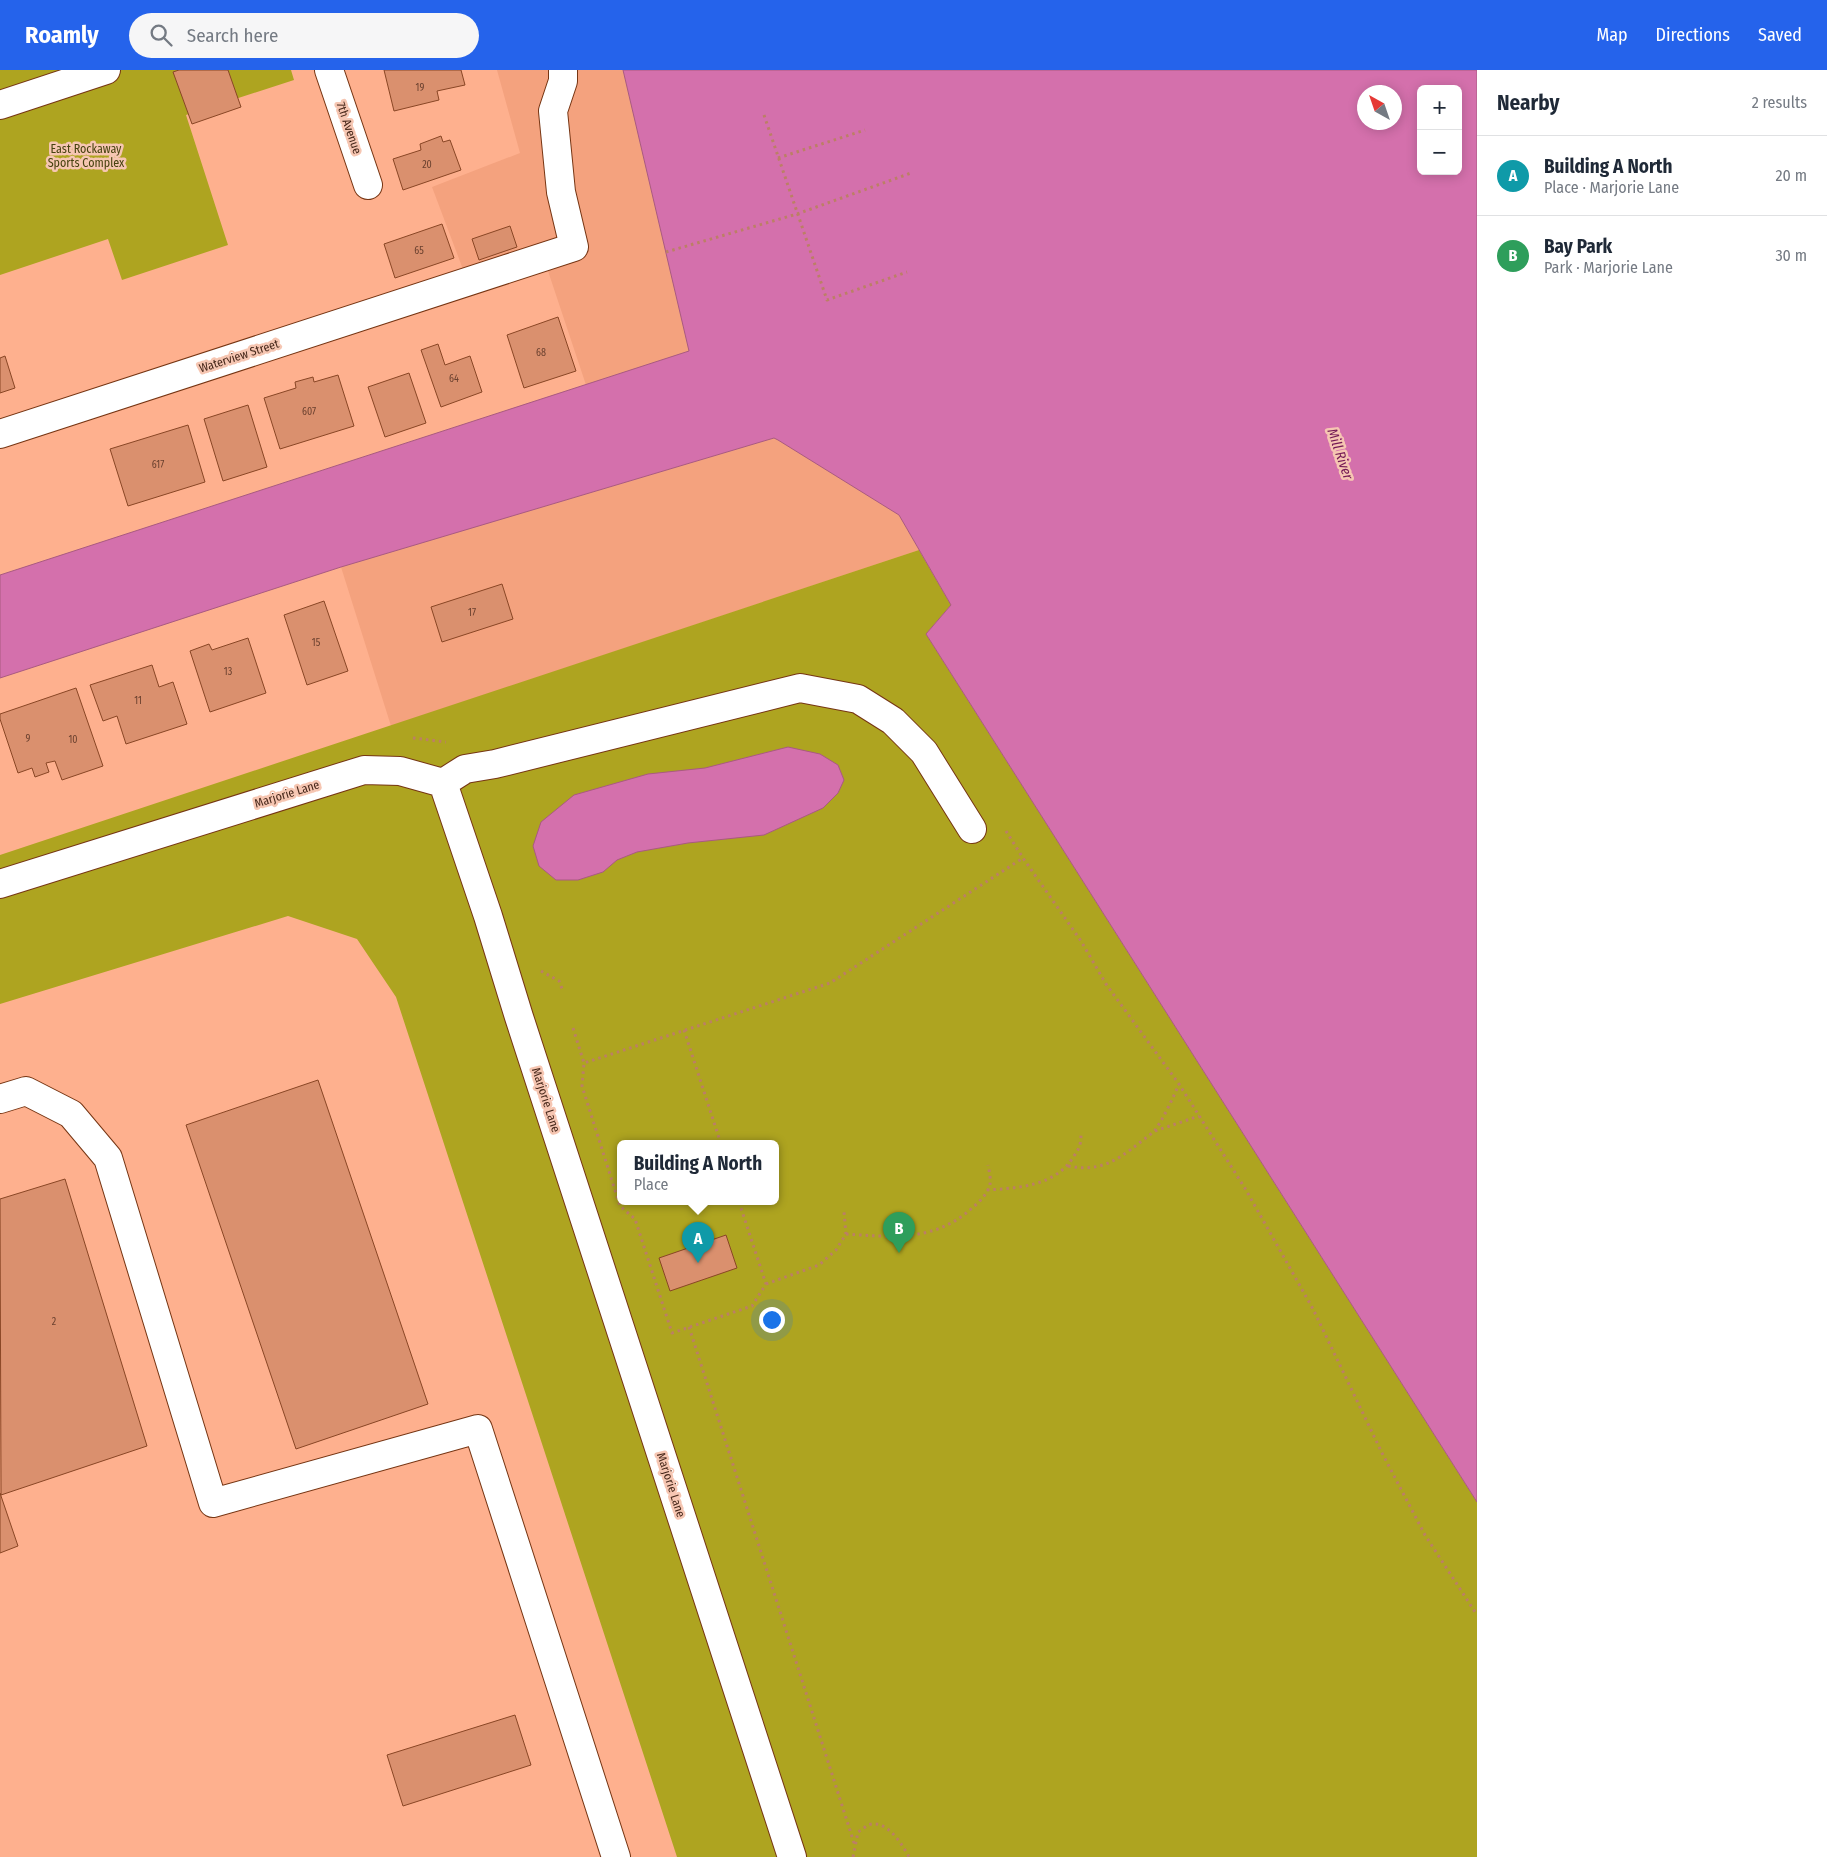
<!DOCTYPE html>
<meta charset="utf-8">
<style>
:root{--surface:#fff;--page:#f6f6f7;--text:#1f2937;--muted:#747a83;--line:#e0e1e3;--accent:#2563eb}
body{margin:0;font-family:"Fira Sans Condensed",sans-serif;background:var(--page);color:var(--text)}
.controls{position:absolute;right:15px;top:15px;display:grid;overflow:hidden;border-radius:8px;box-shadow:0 2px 12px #0003}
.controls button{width:45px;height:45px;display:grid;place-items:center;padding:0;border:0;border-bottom:1px solid var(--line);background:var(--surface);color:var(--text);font:25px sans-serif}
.compass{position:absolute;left:1357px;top:15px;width:45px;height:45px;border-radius:50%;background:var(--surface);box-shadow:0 2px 12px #0003;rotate:320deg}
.you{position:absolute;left:771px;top:1249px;width:18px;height:18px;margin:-12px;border:4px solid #fff;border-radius:50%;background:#1a73e8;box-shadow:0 0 0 8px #1a73e833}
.badge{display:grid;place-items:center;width:32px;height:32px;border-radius:50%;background:var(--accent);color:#fff;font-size:16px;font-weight:700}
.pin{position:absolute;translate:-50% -41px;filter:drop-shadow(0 1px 2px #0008)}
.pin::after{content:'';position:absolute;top:26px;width:18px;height:15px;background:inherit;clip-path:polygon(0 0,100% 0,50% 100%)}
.popup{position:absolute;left:617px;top:1070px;width:162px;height:65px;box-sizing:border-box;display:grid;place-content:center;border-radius:8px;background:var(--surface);filter:drop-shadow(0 1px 4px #0005);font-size:16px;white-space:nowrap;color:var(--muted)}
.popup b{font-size:19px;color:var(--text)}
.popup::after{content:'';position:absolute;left:50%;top:100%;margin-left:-10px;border:10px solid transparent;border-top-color:var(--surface)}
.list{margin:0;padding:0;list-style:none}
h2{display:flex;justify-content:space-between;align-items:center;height:65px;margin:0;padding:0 20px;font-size:21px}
h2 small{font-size:16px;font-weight:400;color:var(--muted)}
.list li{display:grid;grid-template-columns:32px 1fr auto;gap:15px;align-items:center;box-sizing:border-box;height:80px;padding:0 20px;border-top:1px solid var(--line)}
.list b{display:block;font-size:19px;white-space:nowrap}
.list p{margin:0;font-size:16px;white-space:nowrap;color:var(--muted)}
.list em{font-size:16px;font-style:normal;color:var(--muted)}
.icon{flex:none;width:28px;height:28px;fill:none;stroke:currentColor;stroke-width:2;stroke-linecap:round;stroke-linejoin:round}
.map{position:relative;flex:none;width:1477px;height:1787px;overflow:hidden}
header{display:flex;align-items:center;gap:30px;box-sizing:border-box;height:70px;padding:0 25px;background:var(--accent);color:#fff}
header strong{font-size:24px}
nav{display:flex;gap:28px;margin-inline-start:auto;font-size:18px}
.search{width:350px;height:45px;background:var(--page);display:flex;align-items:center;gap:12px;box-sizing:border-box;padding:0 18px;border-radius:28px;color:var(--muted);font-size:19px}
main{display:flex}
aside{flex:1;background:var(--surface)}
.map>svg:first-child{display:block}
.built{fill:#f4a27e}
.green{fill:#aea420;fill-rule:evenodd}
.water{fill:#d470ac;stroke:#a95a80;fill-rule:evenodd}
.building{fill:#da906e;stroke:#894625}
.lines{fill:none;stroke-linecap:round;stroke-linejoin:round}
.minor-casing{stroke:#763513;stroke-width:30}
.path{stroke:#bc7f65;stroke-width:3;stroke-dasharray:2.5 4;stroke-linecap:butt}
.minor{stroke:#fff;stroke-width:28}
.labels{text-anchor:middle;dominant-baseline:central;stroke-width:5;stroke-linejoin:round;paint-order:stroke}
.number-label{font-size:10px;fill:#6b412f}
.street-label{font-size:12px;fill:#46271a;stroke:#f6c6b2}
.park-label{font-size:12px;fill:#46420f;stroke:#f6c6b2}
.water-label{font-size:14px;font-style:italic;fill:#741955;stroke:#f6c6b2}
</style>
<header>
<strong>Roamly</strong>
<div class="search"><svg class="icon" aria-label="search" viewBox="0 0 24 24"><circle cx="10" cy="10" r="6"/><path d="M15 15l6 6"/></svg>Search here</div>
<nav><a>Map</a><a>Directions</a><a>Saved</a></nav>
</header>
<main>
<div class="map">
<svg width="1477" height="1787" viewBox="0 0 1477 1787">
<rect width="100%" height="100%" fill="#feb08e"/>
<path class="built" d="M497,0H623L690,281L586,315L545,192L470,218L432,117L520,83Z
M775,368L899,445L919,480L391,656L341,497Z"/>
<path class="green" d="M0,0H291L294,10L186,45L228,175L122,210L108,169L0,205Z
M919,480L951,535L926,564L1477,1432V1787H677L396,927L357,869L288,846L0,934V785ZM620,1074H776V1132H620Z"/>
<path class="water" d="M623,0H1477V1432L926,564L951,535L899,445L778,370L774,368L341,497L0,608V505L689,281ZM1421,19H1458V101H1421ZM1364,22H1394V52H1364Z
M788,677L820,684L838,695L844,710L838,723L823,738L764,765L688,773L637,782L617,790L603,802L578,810H556L539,796L533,776L541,752L574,725L648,704L705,698Z"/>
<path class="building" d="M179,0H228L241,37L192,54L173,2Z
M384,0H461L465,15L437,21L439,30L394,41Z
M441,66L443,72L450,70L461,100L403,120L393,89L421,80L420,74Z
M442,154L454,188L395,208L384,174Z
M510,156L517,177L479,190L472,169Z
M558,247L576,301L524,318L507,265Z
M438,274L445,295L470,286L482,322L441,337L421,280Z
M5,286L15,318L0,323V288Z
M409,303L426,353L385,367L368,317Z
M338,305L354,356L280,379L264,328L296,318L295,312L313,307L314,312Z
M248,335L267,397L223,411L204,349Z
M188,355L205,412L128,436L110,379Z
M502,514L513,549L442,572L431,537Z
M324,531L348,601L307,615L284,545Z
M248,568L266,623L210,642L190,581L209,574L212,580Z
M152,595L159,617L173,612L187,654L126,674L117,646L103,651L90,615Z
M76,618L103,696L62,710L55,691L46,693L49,702L35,707L32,698L18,703L0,649V644Z
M318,1010L428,1334L296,1379L186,1055Z
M65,1109L147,1376L1,1425L0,1129Z
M726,1165L737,1198L670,1221L659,1188Z
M0,1423L18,1476L0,1483Z
M515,1645L531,1695L403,1736L387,1685Z"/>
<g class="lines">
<g class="minor-casing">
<path id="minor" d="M329,0L368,115
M0,35L106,0
M0,364L574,177L561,122L553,41L563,11V0
M443,713L465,699L495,694L800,618L858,629L893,651L924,682L972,759
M0,814L364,700L400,701L443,713L488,846L519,947L792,1787
M0,1029L26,1021L71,1044L108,1088L213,1433L478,1359L616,1787"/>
</g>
<path class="path" d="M764,45L827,230L907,202
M778,88L865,60
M666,182L797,144L911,103
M413,668L446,672
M1006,761L1023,788L1081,871L1106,914L1179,1014L1246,1120L1313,1239L1382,1383L1425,1465L1477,1545
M541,901L559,911L563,921
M573,958L584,993
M684,960L721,1074
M1155,1061L1199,1046
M1068,1096C1098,1102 1115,1092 1138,1074C1144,1069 1151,1065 1156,1059C1165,1045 1172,1030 1179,1014
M987,1120C1019,1118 1056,1116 1074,1086C1079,1079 1081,1074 1081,1065
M739,1132L766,1214L752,1236L672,1263L635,1149L620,1136L582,1016L584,993L830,913L1023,788
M846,1164C891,1167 934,1172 971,1139C978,1133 988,1124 990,1114C991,1109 989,1100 988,1095
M766,1214L819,1195L836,1180L846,1164L844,1142
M689,1257L855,1776
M853,1787L858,1762C861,1760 865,1757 868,1755C886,1748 902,1774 909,1787"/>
<use href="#minor" class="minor"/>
</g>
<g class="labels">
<g class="number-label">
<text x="420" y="18">19</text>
<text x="427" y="95">20</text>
<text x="419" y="181">65</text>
<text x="541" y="283">68</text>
<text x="454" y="309">64</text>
<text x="309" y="342">607</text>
<text x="158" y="395">617</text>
<text x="472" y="543">17</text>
<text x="316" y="573">15</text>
<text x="228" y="602">13</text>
<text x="138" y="631">11</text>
<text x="28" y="669">9</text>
<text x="73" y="670">10</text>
<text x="54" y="1252">2</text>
</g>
<g class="street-label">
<text transform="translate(349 58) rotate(71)">7th Avenue</text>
<text transform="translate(239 286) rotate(-18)">Waterview Street</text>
<text transform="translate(287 724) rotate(-17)">Marjorie Lane</text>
<text transform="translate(546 1030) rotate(72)">Marjorie Lane</text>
<text transform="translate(671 1415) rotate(72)">Marjorie Lane</text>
</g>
<g class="park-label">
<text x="86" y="79">East Rockaway<tspan x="86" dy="14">Sports Complex</tspan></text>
</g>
<g class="water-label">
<text transform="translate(1340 384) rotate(71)">Mill River</text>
</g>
</g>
</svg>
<div class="controls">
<button>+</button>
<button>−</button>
</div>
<svg class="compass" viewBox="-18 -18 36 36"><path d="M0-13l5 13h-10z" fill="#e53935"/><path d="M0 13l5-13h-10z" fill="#747a83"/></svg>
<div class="you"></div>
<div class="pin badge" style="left:698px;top:1193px;background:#0f9aa8">A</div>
<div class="popup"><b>Building A North</b>Place</div>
<div class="pin badge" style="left:899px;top:1183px;background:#2e9e5b">B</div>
</div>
<aside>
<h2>Nearby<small>2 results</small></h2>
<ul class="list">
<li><span class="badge" style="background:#0f9aa8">A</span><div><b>Building A North</b><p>Place · Marjorie Lane</p></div><em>20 m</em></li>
<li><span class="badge" style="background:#2e9e5b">B</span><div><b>Bay Park</b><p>Park · Marjorie Lane</p></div><em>30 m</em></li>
</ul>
</aside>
</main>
